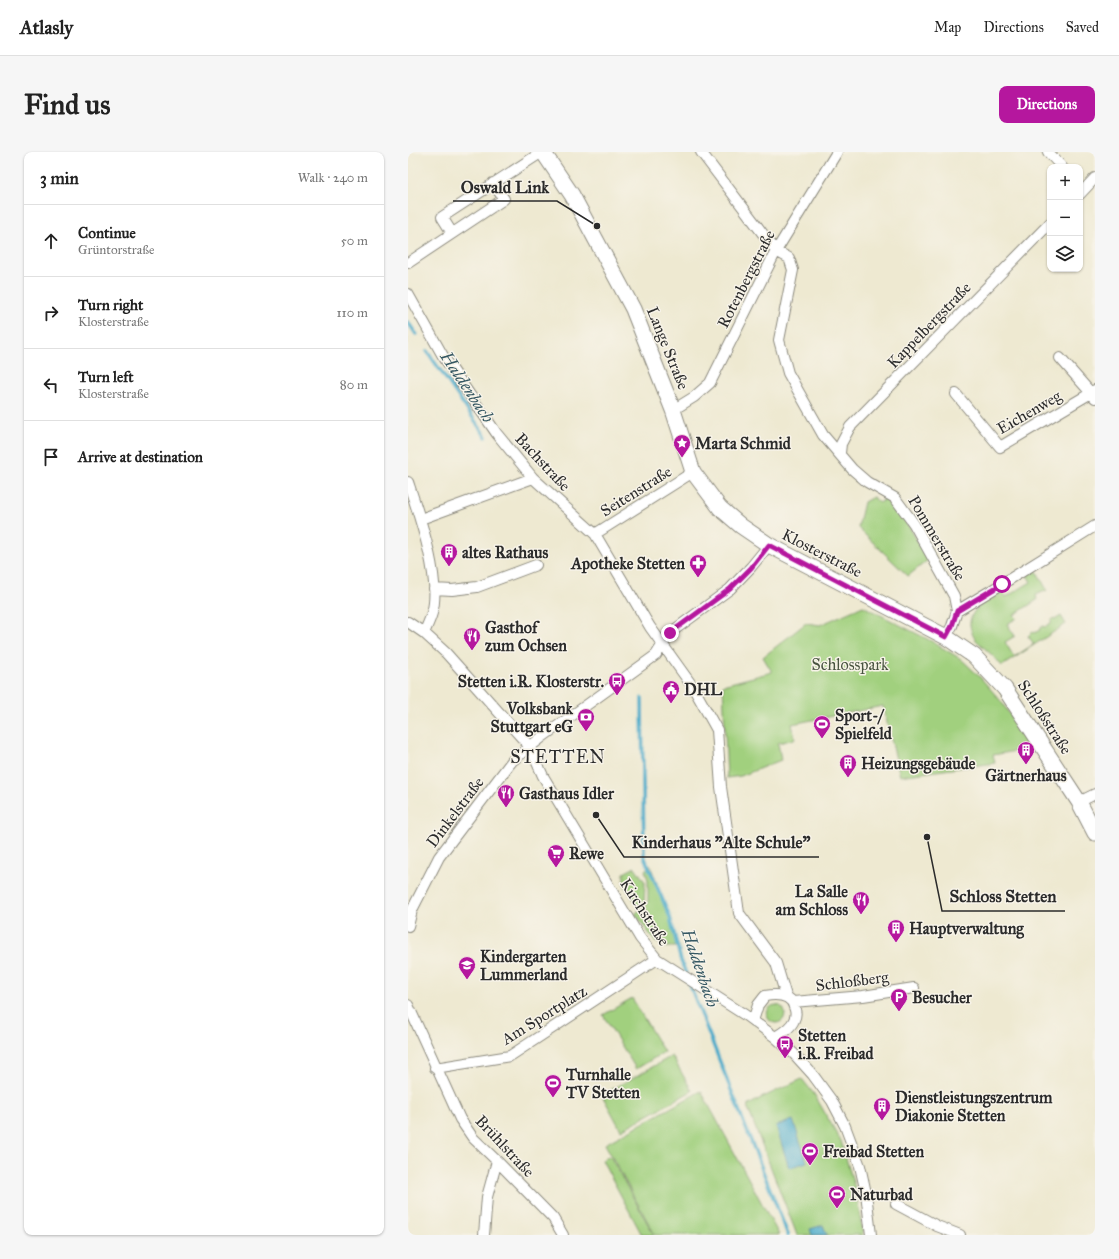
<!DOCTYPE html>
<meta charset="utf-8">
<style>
:root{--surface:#fff;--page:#f6f6f6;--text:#222;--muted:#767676;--line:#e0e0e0;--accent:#b5179e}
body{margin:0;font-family:"IM FELL Great Primer",serif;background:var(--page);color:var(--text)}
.controls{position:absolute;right:12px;top:12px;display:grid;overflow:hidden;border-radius:8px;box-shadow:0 1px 3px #0004}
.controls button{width:36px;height:36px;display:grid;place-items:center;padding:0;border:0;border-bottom:1px solid var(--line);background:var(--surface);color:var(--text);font:20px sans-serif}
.stop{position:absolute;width:12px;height:12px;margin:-9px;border:3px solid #b5179e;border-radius:50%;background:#fff}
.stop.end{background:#b5179e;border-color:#fff;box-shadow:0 1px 4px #0008}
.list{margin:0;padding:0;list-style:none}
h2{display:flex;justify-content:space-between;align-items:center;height:52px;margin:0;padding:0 16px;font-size:17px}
h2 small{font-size:13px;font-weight:400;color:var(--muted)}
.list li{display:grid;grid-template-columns:26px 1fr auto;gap:12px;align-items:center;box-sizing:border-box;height:72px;padding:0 16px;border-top:1px solid var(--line)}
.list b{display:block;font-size:15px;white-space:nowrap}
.list p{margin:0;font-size:13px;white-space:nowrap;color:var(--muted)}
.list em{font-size:13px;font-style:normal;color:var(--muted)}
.icon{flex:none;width:22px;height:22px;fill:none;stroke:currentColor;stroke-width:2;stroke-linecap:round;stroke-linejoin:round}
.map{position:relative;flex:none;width:687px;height:1083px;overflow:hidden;border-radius:8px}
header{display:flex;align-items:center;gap:24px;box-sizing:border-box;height:56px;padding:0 20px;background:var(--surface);border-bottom:1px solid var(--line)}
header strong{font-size:19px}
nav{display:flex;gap:22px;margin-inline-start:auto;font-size:14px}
.intro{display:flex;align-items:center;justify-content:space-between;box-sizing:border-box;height:96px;padding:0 24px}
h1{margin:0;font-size:28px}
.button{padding:10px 18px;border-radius:8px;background:var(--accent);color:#fff;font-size:14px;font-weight:700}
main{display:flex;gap:24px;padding:0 24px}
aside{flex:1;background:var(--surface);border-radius:8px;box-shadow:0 1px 3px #0004}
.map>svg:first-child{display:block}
.green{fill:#a1d07e;stroke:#667e54}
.water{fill:#4babca;stroke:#3b6b7a}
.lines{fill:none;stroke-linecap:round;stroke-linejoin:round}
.stream{stroke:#4babca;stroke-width:3.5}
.street-casing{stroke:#8c8a7e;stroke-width:12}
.secondary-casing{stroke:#8c8a7e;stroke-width:17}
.street{stroke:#fff;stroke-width:10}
.secondary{stroke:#fff;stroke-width:15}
.route{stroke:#b5179e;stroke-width:5}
.labels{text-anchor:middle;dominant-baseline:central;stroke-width:3;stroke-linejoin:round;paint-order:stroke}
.street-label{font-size:16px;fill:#2b2b2b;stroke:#f7f3e8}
.poi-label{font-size:16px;font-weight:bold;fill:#2b2b2b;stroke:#f7f3e8;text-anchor:start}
.park-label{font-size:16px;fill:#485440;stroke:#f7f3e8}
.water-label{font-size:17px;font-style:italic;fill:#365863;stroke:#f7f3e8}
.quarter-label{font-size:18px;letter-spacing:1px;fill:#2b2b2b;stroke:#f7f3e8}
.leader{fill:none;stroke:#2b2b2b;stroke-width:1.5}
.callout-dot{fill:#2b2b2b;stroke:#f7f3e8;stroke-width:1.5}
.callout-label{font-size:17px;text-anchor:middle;font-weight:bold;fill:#2b2b2b;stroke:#f7f3e8;stroke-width:3;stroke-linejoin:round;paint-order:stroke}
</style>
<header>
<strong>Atlasly</strong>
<nav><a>Map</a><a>Directions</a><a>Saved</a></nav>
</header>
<div class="intro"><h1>Find us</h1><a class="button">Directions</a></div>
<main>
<aside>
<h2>3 min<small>Walk · 240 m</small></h2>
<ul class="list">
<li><svg class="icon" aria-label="ahead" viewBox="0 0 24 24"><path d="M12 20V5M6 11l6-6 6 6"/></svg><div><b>Continue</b><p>Grüntorstraße</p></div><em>50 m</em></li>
<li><svg class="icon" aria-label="right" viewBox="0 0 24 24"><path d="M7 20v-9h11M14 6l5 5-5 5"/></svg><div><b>Turn right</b><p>Klosterstraße</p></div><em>110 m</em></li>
<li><svg class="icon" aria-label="left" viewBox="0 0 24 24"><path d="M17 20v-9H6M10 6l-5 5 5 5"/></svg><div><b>Turn left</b><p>Klosterstraße</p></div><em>80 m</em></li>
<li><svg class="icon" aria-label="arrive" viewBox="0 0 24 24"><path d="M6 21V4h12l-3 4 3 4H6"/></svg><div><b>Arrive at destination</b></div></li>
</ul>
</aside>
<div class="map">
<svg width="687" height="1083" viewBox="0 0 687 1083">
<rect width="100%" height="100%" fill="#f7f3e8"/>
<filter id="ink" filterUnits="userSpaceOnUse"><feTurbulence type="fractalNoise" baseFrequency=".025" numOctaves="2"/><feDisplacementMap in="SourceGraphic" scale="8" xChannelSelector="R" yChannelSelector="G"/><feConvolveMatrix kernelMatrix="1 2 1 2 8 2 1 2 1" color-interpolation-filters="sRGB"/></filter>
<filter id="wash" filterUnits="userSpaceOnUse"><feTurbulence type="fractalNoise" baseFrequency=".012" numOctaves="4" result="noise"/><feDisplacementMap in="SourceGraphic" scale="16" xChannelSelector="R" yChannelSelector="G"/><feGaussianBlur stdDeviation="0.9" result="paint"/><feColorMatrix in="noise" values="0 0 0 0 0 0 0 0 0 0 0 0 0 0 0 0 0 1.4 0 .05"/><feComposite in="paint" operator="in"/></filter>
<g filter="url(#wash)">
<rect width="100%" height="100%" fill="#eee9d1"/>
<path class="green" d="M465,345L472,351L477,346L492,361L502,376L520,408L500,424L450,376L456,350Z
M628,418L639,438L628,443L629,448L606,463L609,466L599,472L607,484L597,490L606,505L626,492L620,484L625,480L626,481L632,478L631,477L635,474L637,475L643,471V469L646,466L648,467L653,464L658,472L594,514C587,505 578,498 570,490C565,486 563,479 562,473C561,456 582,447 594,438L598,445L623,430L619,423Z
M455,454L523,489L553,507L571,524L592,548L625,596L585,603L587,611L492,624L475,554L384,572L387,587L370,591L373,608L333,624L319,626L315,533L364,520L355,505L398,471L412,473Z
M242,713L257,752L271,795H257L247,789L227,762L240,751V728L237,718Z
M227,715L237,730L236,751L231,755L216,732V721Z
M224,846L256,900L228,917L195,863Z
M359 862a9 9 0 1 1 18 0a9 9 0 1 1-18 0Z
M264,904L284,939L213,978L194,943Z
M394,927L406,942L433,989L448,1040L455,1083H389L339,954L353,946Z
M293,939L371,1083H247L197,992Z
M202,1004L246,1083H234L194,1008Z"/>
<path class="water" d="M385,968L399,1010L381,1016L368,974Z
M415,1073L419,1083H404L402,1077Z"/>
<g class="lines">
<path class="stream" d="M0,170L8,182
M19,199L78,285
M234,546L236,704L262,765L273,809L278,821
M281,831L380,1083"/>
</g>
</g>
<g filter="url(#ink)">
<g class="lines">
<g class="street-casing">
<path id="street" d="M293,0L368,99L381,106L385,118L371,188L380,221L415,283L444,317L459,330L487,346L506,372L546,444L549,459
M640,0L654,15
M672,42L687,26
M44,81L34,65L134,0
M0,111L96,47L85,31
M0,142L35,204L89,282L125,326L187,382L242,475L285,535L309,578L313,635L331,761L368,811L378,844
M652,206L683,241L687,238
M548,242L592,295L683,241L687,246
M265,258L286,245L302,231L368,99L429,0
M432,301L433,292L442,275L642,71
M0,330C11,363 34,428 24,461C22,468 19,474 16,481
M18,365L125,326
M187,382L285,320
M26,437L44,438L69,435L128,413
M0,470L16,481L38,501L122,595L135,624L232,786L249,807L337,863L367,885L386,902L405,923L424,949L437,974L452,1014L458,1041L463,1083
M538,485L544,474L549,459L594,432L687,374
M671,650L687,642
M0,774L4,758L31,705L104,609L133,586L248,503L262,481L322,437L343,415L361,393
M385,850L455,844L506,836
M0,853L52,967L65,986L89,1009L145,1066L155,1083
M345,869L350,853L357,844C369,842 383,842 386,855C388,859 388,864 386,868C383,876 374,881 367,885
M27,916L102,904L249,807
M488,1052L529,1074L552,1083
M76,1083L79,1045L89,1009"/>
</g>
<g class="secondary-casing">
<path id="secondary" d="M135,0L164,43L225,157L265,258L285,320L312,356L333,374L361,393L538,485L566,504L597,537L671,650L687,681"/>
</g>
<use href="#street" class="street"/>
<use href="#secondary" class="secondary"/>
</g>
</g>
<g class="lines" filter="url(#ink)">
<path class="route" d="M262,481L322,437L343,416L361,393L538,485L544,474L549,459L594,432"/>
</g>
<defs>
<g id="sight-pin" transform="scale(0.9)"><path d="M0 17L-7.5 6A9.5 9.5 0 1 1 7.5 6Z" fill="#b5179e" stroke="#f7f3e8"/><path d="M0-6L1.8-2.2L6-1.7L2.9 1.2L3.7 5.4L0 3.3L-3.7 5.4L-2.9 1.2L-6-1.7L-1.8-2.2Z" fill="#fff"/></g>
<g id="building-pin" transform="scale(0.9)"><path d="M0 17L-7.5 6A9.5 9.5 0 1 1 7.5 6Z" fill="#b5179e" stroke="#f7f3e8"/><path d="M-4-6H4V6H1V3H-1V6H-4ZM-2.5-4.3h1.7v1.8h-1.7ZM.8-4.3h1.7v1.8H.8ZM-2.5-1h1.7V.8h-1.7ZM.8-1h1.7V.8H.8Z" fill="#fff"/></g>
<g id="pharmacy-pin" transform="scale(0.9)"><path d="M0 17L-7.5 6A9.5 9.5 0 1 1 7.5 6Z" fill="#b5179e" stroke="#f7f3e8"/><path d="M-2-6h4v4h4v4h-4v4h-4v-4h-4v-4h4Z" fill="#fff"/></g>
<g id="restaurant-pin" transform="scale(0.9)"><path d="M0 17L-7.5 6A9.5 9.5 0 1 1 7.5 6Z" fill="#b5179e" stroke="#f7f3e8"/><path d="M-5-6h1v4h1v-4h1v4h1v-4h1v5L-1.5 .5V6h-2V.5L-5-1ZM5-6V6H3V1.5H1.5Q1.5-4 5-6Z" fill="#fff"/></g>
<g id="bus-pin" transform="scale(0.9)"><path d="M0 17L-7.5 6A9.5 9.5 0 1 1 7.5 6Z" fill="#b5179e" stroke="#f7f3e8"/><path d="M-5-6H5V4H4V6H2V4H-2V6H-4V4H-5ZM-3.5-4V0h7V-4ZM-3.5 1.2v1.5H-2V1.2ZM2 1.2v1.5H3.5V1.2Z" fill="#fff"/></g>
<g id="civic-pin" transform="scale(0.9)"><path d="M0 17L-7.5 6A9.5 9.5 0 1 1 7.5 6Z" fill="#b5179e" stroke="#f7f3e8"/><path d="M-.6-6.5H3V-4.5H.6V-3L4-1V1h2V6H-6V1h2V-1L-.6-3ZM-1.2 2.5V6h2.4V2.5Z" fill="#fff"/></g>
<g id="bank-pin" transform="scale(0.9)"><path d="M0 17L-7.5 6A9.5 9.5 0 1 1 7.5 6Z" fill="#b5179e" stroke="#f7f3e8"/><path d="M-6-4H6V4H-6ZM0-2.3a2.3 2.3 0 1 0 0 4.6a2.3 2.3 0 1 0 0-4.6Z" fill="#fff"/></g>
<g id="stadium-pin" transform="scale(0.9)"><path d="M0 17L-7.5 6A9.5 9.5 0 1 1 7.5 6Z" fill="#b5179e" stroke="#f7f3e8"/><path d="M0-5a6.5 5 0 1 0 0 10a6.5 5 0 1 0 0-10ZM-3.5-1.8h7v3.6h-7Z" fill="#fff"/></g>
<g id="supermarket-pin" transform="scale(0.9)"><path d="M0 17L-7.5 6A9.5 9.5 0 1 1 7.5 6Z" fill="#b5179e" stroke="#f7f3e8"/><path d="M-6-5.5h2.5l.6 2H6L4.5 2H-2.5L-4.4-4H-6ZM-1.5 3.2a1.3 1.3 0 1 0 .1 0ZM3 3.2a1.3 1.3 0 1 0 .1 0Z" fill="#fff"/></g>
<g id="school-pin" transform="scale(0.9)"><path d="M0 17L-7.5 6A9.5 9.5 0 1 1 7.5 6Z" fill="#b5179e" stroke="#f7f3e8"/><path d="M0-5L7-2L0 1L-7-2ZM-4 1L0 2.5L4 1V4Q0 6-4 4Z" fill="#fff"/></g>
<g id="parking-pin" transform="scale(0.9)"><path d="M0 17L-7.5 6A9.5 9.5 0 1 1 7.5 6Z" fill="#b5179e" stroke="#f7f3e8"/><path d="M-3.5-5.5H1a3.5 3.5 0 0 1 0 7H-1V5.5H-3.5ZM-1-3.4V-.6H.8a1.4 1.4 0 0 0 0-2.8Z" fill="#fff"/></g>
</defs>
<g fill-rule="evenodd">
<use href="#sight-pin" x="274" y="291"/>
<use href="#building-pin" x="41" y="400"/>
<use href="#pharmacy-pin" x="290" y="411"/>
<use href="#restaurant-pin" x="64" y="484"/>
<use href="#bus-pin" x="209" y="529"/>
<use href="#civic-pin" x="263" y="537"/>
<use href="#bank-pin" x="178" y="565"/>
<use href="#stadium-pin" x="414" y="572"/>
<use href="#building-pin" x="618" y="598"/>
<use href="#building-pin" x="440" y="611"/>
<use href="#restaurant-pin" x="98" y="641"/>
<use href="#supermarket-pin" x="148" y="701"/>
<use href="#restaurant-pin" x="453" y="748"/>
<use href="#building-pin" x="488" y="776"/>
<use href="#school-pin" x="59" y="813"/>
<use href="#parking-pin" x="491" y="845"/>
<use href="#bus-pin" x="377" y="892"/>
<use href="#stadium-pin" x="145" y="931"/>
<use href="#building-pin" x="474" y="954"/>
<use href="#stadium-pin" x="402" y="999"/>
<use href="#stadium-pin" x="429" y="1042"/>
</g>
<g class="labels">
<g class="street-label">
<text transform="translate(338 127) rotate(-63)">Rotenbergstraße</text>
<text transform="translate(521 173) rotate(-46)">Kappelbergstraße</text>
<text transform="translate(260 196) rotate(68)">Lange Straße</text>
<text transform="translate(621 260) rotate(-30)">Eichenweg</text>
<text transform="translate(135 310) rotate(47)">Bachstraße</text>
<text transform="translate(228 339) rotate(-32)">Seitenstraße</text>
<text transform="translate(529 386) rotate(59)">Pommerstraße</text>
<text transform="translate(414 401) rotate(27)">Klosterstraße</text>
<text transform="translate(637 565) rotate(57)">Schloßstraße</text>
<text transform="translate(47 660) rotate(-53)">Dinkelstraße</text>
<text transform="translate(237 760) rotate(57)">Kirchstraße</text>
<text transform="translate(444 829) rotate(-7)">Schloßberg</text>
<text transform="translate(136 863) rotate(-32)">Am Sportplatz</text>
<text transform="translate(97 994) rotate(47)">Brühlstraße</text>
</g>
<g class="poi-label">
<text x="287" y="291">Marta Schmid</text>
<text x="54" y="400">altes Rathaus</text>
<text x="277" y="411" text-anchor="end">Apotheke Stetten</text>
<text x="77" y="475">Gasthof<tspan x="77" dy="18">zum Ochsen</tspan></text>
<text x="196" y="529" text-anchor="end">Stetten i.R. Klosterstr.</text>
<text x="276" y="537">DHL</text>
<text x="165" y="556" text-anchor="end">Volksbank<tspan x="165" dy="18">Stuttgart eG</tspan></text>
<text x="427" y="563">Sport-/<tspan x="427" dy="18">Spielfeld</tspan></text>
<text x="453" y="611">Heizungsgebäude</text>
<text x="618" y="623" text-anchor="middle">Gärtnerhaus</text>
<text x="111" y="641">Gasthaus Idler</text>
<text x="161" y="701">Rewe</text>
<text x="440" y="739" text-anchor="end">La Salle<tspan x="440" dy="18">am Schloss</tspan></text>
<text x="501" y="776">Hauptverwaltung</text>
<text x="72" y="804">Kindergarten<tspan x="72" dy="18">Lummerland</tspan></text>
<text x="504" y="845">Besucher</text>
<text x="390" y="883">Stetten<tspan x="390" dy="18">i.R. Freibad</tspan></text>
<text x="158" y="922">Turnhalle<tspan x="158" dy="18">TV Stetten</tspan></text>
<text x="487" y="945">Dienstleistungszentrum<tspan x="487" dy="18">Diakonie Stetten</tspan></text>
<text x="415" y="999">Freibad Stetten</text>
<text x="442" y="1042">Naturbad</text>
</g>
<g class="park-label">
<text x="442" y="512">Schlosspark</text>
</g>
<g class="water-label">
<text transform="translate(59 235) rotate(56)">Haldenbach</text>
<text transform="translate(292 816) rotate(71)">Haldenbach</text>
</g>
<g class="quarter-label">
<text x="150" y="605">STETTEN</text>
</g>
</g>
<path class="leader" d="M189 74L149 49H45M188 663L216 705H411M519 685L534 759H657"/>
<g class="callout-dot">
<circle cx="189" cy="74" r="4"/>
<circle cx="188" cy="663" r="4"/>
<circle cx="519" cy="685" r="4"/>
</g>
<g class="callout-label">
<text x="97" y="41">Oswald Link</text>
<text x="313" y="696">Kinderhaus "Alte Schule"</text>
<text x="595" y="750">Schloss Stetten</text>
</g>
</svg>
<div class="controls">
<button>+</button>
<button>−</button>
<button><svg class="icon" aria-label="layers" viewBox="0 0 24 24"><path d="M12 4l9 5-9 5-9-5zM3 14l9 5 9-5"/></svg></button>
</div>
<div class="stop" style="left:594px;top:432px"></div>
<div class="stop end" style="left:262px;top:481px"></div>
</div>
</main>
